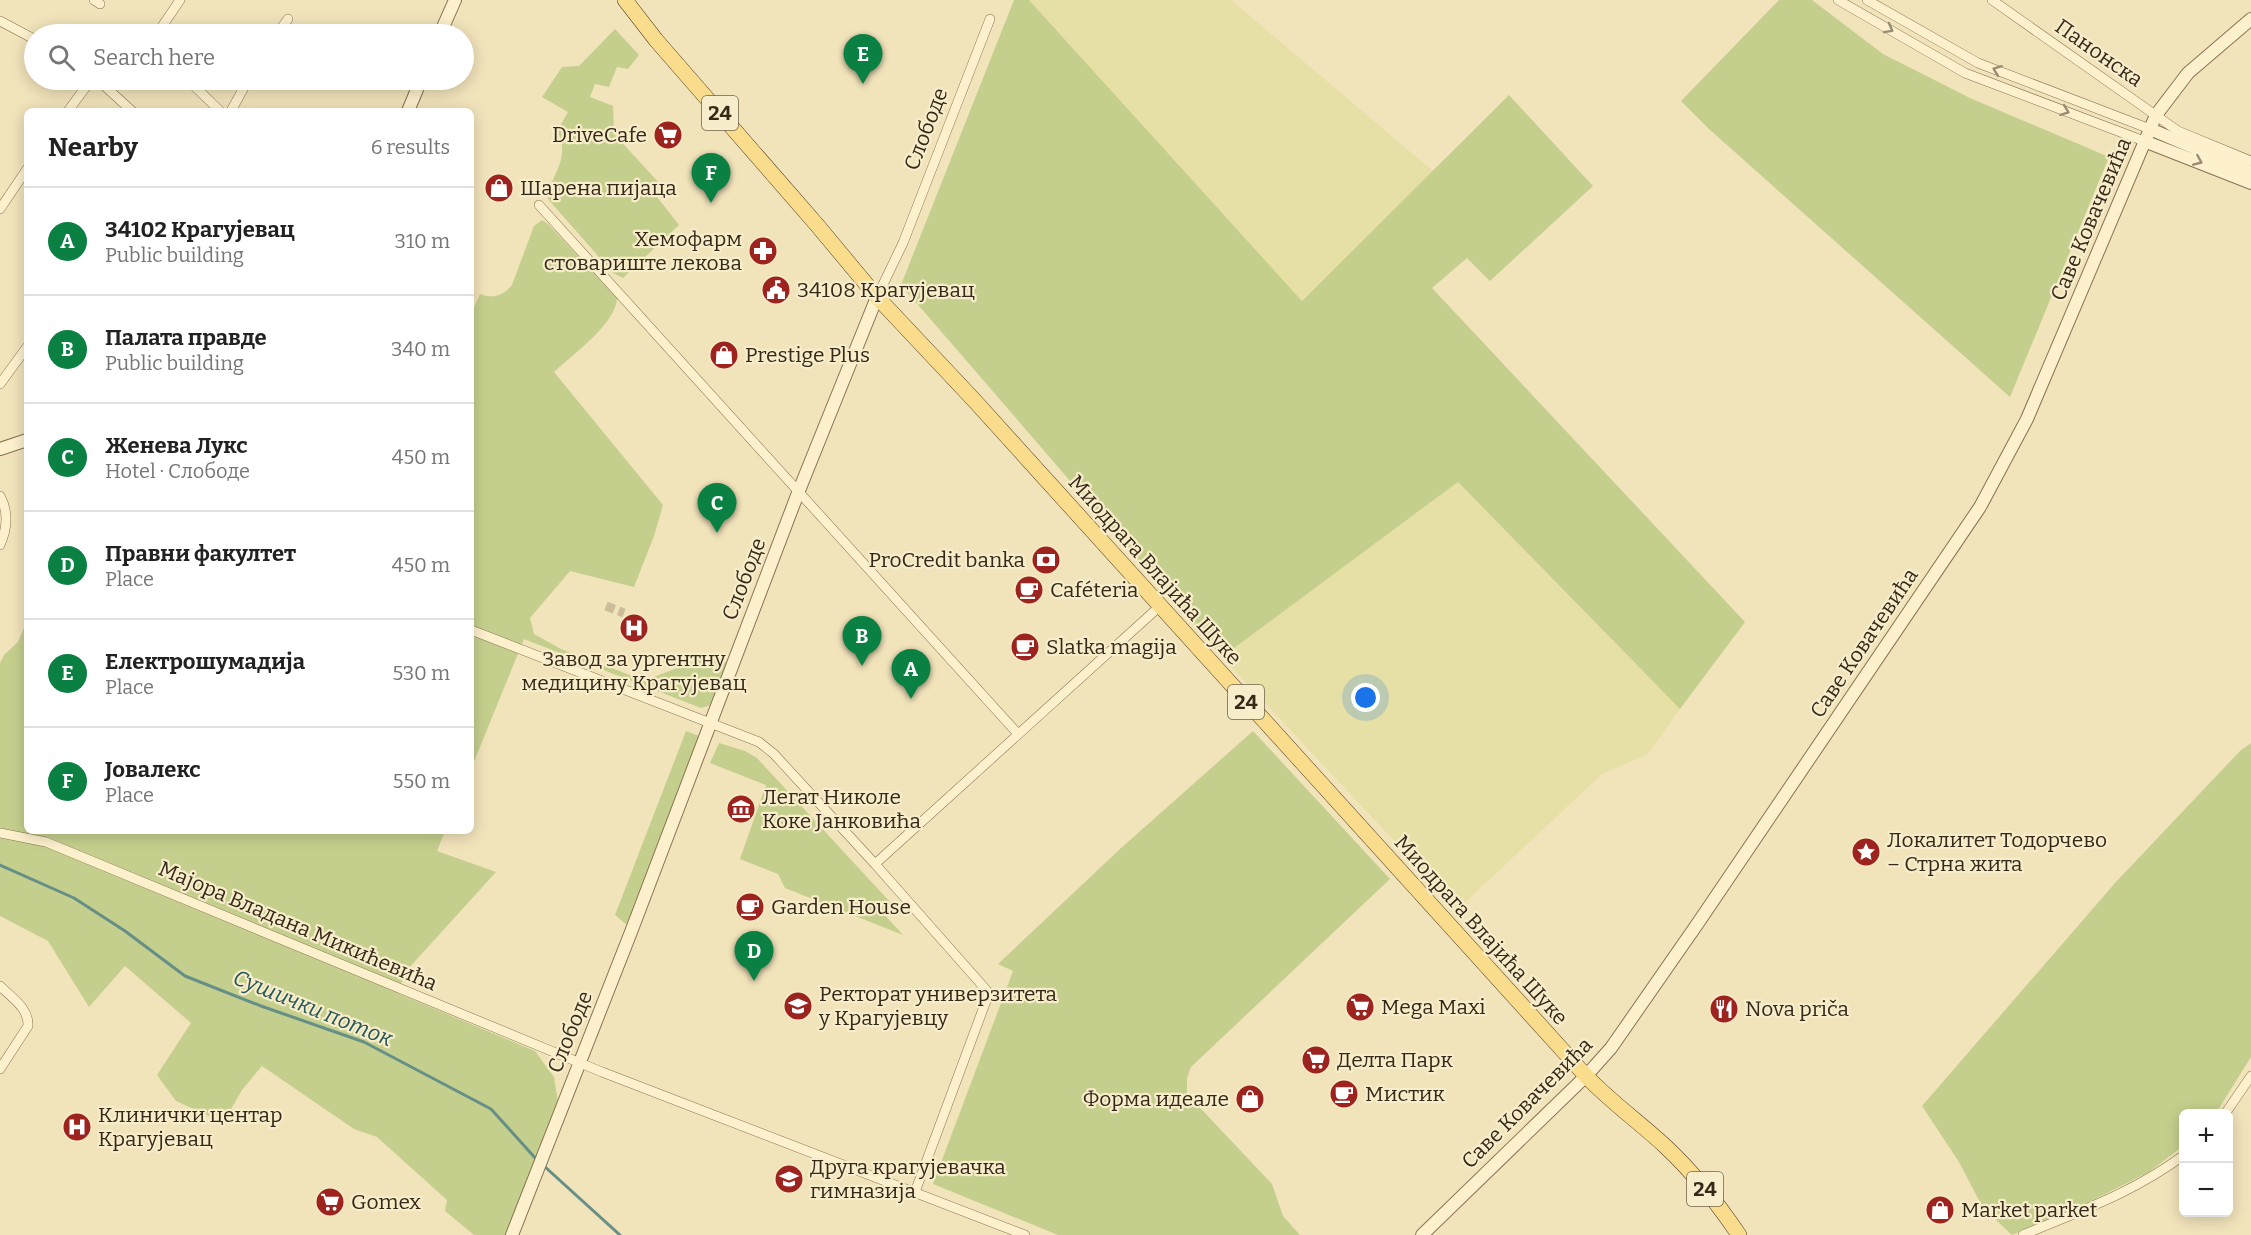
<!DOCTYPE html>
<meta charset="utf-8">
<style>
:root{--surface:#fff;--page:#f2f2f2;--text:#222;--muted:#767676;--line:#e0e0e0;--accent:#0b8043}
body{margin:0;font-family:Bitter,serif;background:var(--page);color:var(--text)}
.controls{position:absolute;right:18px;bottom:18px;display:grid;overflow:hidden;border-radius:9px;box-shadow:0 3px 15px #0003}
.controls button{width:54px;height:54px;display:grid;place-items:center;padding:0;border:0;border-bottom:2px solid var(--line);background:var(--surface);color:var(--text);font:30px sans-serif}
.you{position:absolute;left:1366px;top:698px;width:21px;height:21px;margin:-15px;border:4px solid #fff;border-radius:50%;background:#1a73e8;box-shadow:0 0 0 9px #1a73e833}
.badge{display:grid;place-items:center;width:39px;height:39px;border-radius:50%;background:var(--accent);color:#fff;font-size:20px;font-weight:700}
.pin{position:absolute;translate:-50% -50px;filter:drop-shadow(0 2px 3px #0008)}
.pin::after{content:'';position:absolute;top:32px;width:21px;height:18px;background:inherit;clip-path:polygon(0 0,100% 0,50% 100%)}
.list{margin:0;padding:0;list-style:none}
h2{display:flex;justify-content:space-between;align-items:center;height:78px;margin:0;padding:0 24px;font-size:26px}
h2 small{font-size:20px;font-weight:400;color:var(--muted)}
.list li{display:grid;grid-template-columns:39px 1fr auto;gap:18px;align-items:center;box-sizing:border-box;height:108px;padding:0 24px;border-top:2px solid var(--line)}
.list b{display:block;font-size:22px;white-space:nowrap}
.list p{margin:0;font-size:20px;white-space:nowrap;color:var(--muted)}
.list em{font-size:20px;font-style:normal;color:var(--muted)}
.icon{flex:none;width:33px;height:33px;fill:none;stroke:currentColor;stroke-width:2;stroke-linecap:round;stroke-linejoin:round}
.map{position:relative;flex:none;width:2251px;height:1235px;overflow:hidden}
.search{position:absolute;background:var(--surface);box-shadow:0 3px 15px #0003;left:24px;top:24px;width:450px;height:66px;display:flex;align-items:center;gap:15px;box-sizing:border-box;padding:0 21px;border-radius:33px;color:var(--muted);font-size:22px}
.panel{position:absolute;background:var(--surface);box-shadow:0 3px 15px #0003;left:24px;top:108px;width:450px;height:726px;border-radius:9px}
.map>svg:first-child{display:block}
.farmland{fill:#e7e0a6}
.green{fill:#c5cf8d}
.lines{fill:none;stroke-linecap:round;stroke-linejoin:round}
.stream{stroke:#668f87;stroke-width:3}
.minor-tunnel{stroke:#ccbe9a;stroke-width:9;stroke-dasharray:9 4.5;stroke-linecap:butt}
.minor-casing{stroke:#897253;stroke-width:10}
.tertiary-casing{stroke:#897253;stroke-width:14}
.primary-casing{stroke:#564028;stroke-width:16}
.minor{stroke:#fcf0cd;stroke-width:9}
.tertiary{stroke:#fcf0cd;stroke-width:12}
.primary{stroke:#f9dd8c;stroke-width:15}
.oneway{stroke:#998c73}
.labels{text-anchor:middle;dominant-baseline:central;stroke-width:4.5;stroke-linejoin:round;paint-order:stroke}
.shield{fill:#f8edca;stroke:#70644e;stroke-width:1.5}
.shield-label{font-size:20px;font-weight:bold;fill:#362919}
.street-label{font-size:21px;fill:#362919;stroke:#f8edca}
.poi-label{font-size:21px;fill:#362919;stroke:#f8edca;text-anchor:start}
.water-label{font-size:22px;font-style:italic;fill:#275857;stroke:#f8edca}
</style>
<div class="map">
<svg width="2251" height="1235" viewBox="0 0 2251 1235">
<rect width="100%" height="100%" fill="#f1e3ba"/>
<path class="farmland" d="M1029,0H1231L1433,171L1302,301Z
M1458,482L1680,709L1648,754L1602,774L1458,909L1222,657Z"/>
<path class="green" d="M1014,0H1029L1302,301L1509,95L1593,186L1490,281L1467,258L1432,288L1745,622L1680,709L1458,482L1222,657L901,285Z
M1779,0H1812L1883,54L1970,98L2109,157L2010,397L1709,129L1681,101Z
M615,29L639,55L628,69L617,67L609,87L595,84L590,97L613,106L614,134L661,185L654,193L679,225L623,278L613,273L548,199L547,193C556,171 570,153 557,131L568,112L542,97L562,67L579,66Z
M542,220L549,225L617,298C616,324 572,355 554,372L663,505L654,536L634,587L570,571L530,618L534,634L561,649L651,683L654,677L708,656L728,663L712,705L701,708L524,639L471,769V315L480,294C493,299 503,296 512,285L534,226Z
M27,621V831H445L437,851L496,872L407,970L397,993L535,1051L554,1077L558,1102L543,1157L512,1235H474L445,1211L447,1200L377,1137L354,1129L262,1066L242,1090L231,1109L211,1117L176,1101L157,1075L191,1023L125,966L89,1007L48,941L0,916V663L4,655L18,642Z
M686,731L704,738L632,929L615,915Z
M1253,731L1390,879L1191,1067L1187,1078V1094L1272,1184L1283,1216L1300,1235H1058L933,1184L1013,971L998,964L1120,849Z
M719,743L745,751L757,758L891,903L882,912L903,935L785,888L778,874L740,859L766,785L710,763Z
M2251,743V1057L2216,1113L2184,1114L2183,1146L2149,1172L2095,1199L2012,1235L1983,1208L1959,1162L1922,1106L2115,883L2240,751Z"/>
<g class="lines">
<path class="stream" d="M0,865L74,898L125,931L185,976L261,1006L364,1042L491,1109L537,1160
M544,1166L620,1235"/>
<path class="minor-tunnel" d="M606,606L624,613"/>
<g class="minor-casing">
<path id="minor" d="M94,0L100,4
M1838,0L1965,73L2144,141
M1867,0L1978,63L2150,129
M1992,0L2178,131L2251,161
M0,21L34,39
M157,34L180,0
M277,34L288,19
M98,80L132,111
M188,80L220,111
M68,111L91,80
M231,111L248,80
M539,205L1018,734
M0,209L27,169
M877,297L903,243L990,19
M0,384L27,347
M0,496C9,512 7,529 0,545
M471,630L759,742L774,754L875,864L1160,606
M0,833L46,842L602,1072L1025,1235
M875,864L989,993L915,1192
M0,986C12,998 29,1008 28,1026L0,1069
M2225,1114L2251,1076
M2023,1235C2082,1210 2131,1194 2184,1155"/>
</g>
<g class="tertiary-casing">
<path id="tertiary" d="M440,34L455,0
M408,111L421,80
M2150,129L2251,172
M2144,141L2251,183
M0,449L27,440
M512,1235L631,932L798,493L877,297
M1422,1235L1586,1076L1611,1048L1698,923L1980,507L2027,419L2156,115L2188,73L2251,19"/>
</g>
<g class="primary-casing">
<path id="primary" d="M625,0L656,40L817,225L877,297L973,399L1586,1076C1611,1102 1639,1122 1665,1146C1693,1172 1718,1204 1739,1235"/>
</g>
<use href="#minor" class="minor"/>
<use href="#tertiary" class="tertiary"/>
<use href="#primary" class="primary"/>
</g>
<defs><path id="oneway-chevron" d="M-2-3.5L2.5 0L-2 3.5" fill="none" stroke-width="1.6" stroke-linecap="round" stroke-linejoin="round" transform="scale(1.5)"/></defs>
<g class="oneway">
<use href="#oneway-chevron" transform="translate(1889 29) rotate(29)"/>
<use href="#oneway-chevron" transform="translate(1997 70) rotate(-159)"/>
<use href="#oneway-chevron" transform="translate(2065 111) rotate(21)"/>
<use href="#oneway-chevron" transform="translate(2198 161) rotate(23)"/>
</g>
<defs>
<g id="supermarket-disc" transform="scale(1.5)"><circle r="9.5" fill="#9d231e" stroke="#f8edca"/><path d="M-6-5.5h2.5l.6 2H6L4.5 2H-2.5L-4.4-4H-6ZM-1.5 3.2a1.3 1.3 0 1 0 .1 0ZM3 3.2a1.3 1.3 0 1 0 .1 0Z" fill="#fff"/></g>
<g id="shop-disc" transform="scale(1.5)"><circle r="9.5" fill="#9d231e" stroke="#f8edca"/><path d="M-5-2.5h2.3a2.7 3.5 0 0 1 5.4 0H5L5.5 6h-11ZM-1.5-2.5h3a1.5 2.3 0 0 0-3 0Z" fill="#fff"/></g>
<g id="pharmacy-disc" transform="scale(1.5)"><circle r="9.5" fill="#9d231e" stroke="#f8edca"/><path d="M-2-6h4v4h4v4h-4v4h-4v-4h-4v-4h4Z" fill="#fff"/></g>
<g id="civic-disc" transform="scale(1.5)"><circle r="9.5" fill="#9d231e" stroke="#f8edca"/><path d="M-.6-6.5H3V-4.5H.6V-3L4-1V1h2V6H-6V1h2V-1L-.6-3ZM-1.2 2.5V6h2.4V2.5Z" fill="#fff"/></g>
<g id="bank-disc" transform="scale(1.5)"><circle r="9.5" fill="#9d231e" stroke="#f8edca"/><path d="M-6-4H6V4H-6ZM0-2.3a2.3 2.3 0 1 0 0 4.6a2.3 2.3 0 1 0 0-4.6Z" fill="#fff"/></g>
<g id="cafe-disc" transform="scale(1.5)"><circle r="9.5" fill="#9d231e" stroke="#f8edca"/><path d="M-5.5-4.5H6V0H3Q3 3.5 0 3.5H-2.5Q-5.5 3.5-5.5 0ZM3-3.2v2h1.7v-2ZM-6 4.5H4V6H-6Z" fill="#fff"/></g>
<g id="hospital-disc" transform="scale(1.5)"><circle r="9.5" fill="#9d231e" stroke="#f8edca"/><path d="M-5-5h3v3.5h4V-5h3V5h-3V1.5h-4V5h-3Z" fill="#fff"/></g>
<g id="museum-disc" transform="scale(1.5)"><circle r="9.5" fill="#9d231e" stroke="#f8edca"/><path d="M0-6L6-3V-2H-6V-3ZM-5-1h2V3h-2ZM-1-1h2V3h-2ZM3-1h2V3H3ZM-6 4H6V6H-6Z" fill="#fff"/></g>
<g id="sight-disc" transform="scale(1.5)"><circle r="9.5" fill="#9d231e" stroke="#f8edca"/><path d="M0-6L1.8-2.2L6-1.7L2.9 1.2L3.7 5.4L0 3.3L-3.7 5.4L-2.9 1.2L-6-1.7L-1.8-2.2Z" fill="#fff"/></g>
<g id="university-disc" transform="scale(1.5)"><circle r="9.5" fill="#9d231e" stroke="#f8edca"/><path d="M0-5L7-2L0 1L-7-2ZM-4 1L0 2.5L4 1V4Q0 6-4 4Z" fill="#fff"/></g>
<g id="restaurant-disc" transform="scale(1.5)"><circle r="9.5" fill="#9d231e" stroke="#f8edca"/><path d="M-5-6h1v4h1v-4h1v4h1v-4h1v5L-1.5 .5V6h-2V.5L-5-1ZM5-6V6H3V1.5H1.5Q1.5-4 5-6Z" fill="#fff"/></g>
<g id="school-disc" transform="scale(1.5)"><circle r="9.5" fill="#9d231e" stroke="#f8edca"/><path d="M0-5L7-2L0 1L-7-2ZM-4 1L0 2.5L4 1V4Q0 6-4 4Z" fill="#fff"/></g>
</defs>
<g fill-rule="evenodd">
<use href="#supermarket-disc" x="668" y="135"/>
<use href="#shop-disc" x="499" y="188"/>
<use href="#pharmacy-disc" x="763" y="251"/>
<use href="#civic-disc" x="776" y="290"/>
<use href="#shop-disc" x="724" y="355"/>
<use href="#bank-disc" x="1046" y="560"/>
<use href="#cafe-disc" x="1029" y="590"/>
<use href="#hospital-disc" x="634" y="628"/>
<use href="#cafe-disc" x="1025" y="647"/>
<use href="#museum-disc" x="741" y="809"/>
<use href="#sight-disc" x="1866" y="852"/>
<use href="#cafe-disc" x="750" y="907"/>
<use href="#university-disc" x="798" y="1006"/>
<use href="#supermarket-disc" x="1360" y="1007"/>
<use href="#restaurant-disc" x="1724" y="1009"/>
<use href="#supermarket-disc" x="1316" y="1060"/>
<use href="#cafe-disc" x="1344" y="1094"/>
<use href="#shop-disc" x="1250" y="1099"/>
<use href="#hospital-disc" x="77" y="1127"/>
<use href="#school-disc" x="789" y="1179"/>
<use href="#supermarket-disc" x="330" y="1202"/>
<use href="#shop-disc" x="1940" y="1210"/>
</g>
<g class="labels">
<g class="shield">
<rect x="702" y="96" width="36" height="34" rx="4.5"/>
<rect x="1228" y="685" width="36" height="34" rx="4.5"/>
<rect x="1687" y="1172" width="36" height="34" rx="4.5"/>
</g>
<g class="shield-label">
<text x="720" y="113">24</text>
<text x="1246" y="702">24</text>
<text x="1705" y="1189">24</text>
</g>
<g class="street-label">
<text transform="translate(2099 53) rotate(35)">Панонска</text>
<text transform="translate(926 129) rotate(-69)">Слободе</text>
<text transform="translate(2091 219) rotate(-67)">Саве Ковачевића</text>
<text transform="translate(1155 570) rotate(48)">Миодрага Влајића Шуке</text>
<text transform="translate(744 579) rotate(-69)">Слободе</text>
<text transform="translate(1864 643) rotate(-56)">Саве Ковачевића</text>
<text transform="translate(298 926) rotate(23)">Мајора Владана Микићевића</text>
<text transform="translate(1481 930) rotate(48)">Миодрага Влајића Шуке</text>
<text transform="translate(570 1032) rotate(-68)">Слободе</text>
<text transform="translate(1527 1103) rotate(-45)">Саве Ковачевића</text>
</g>
<g class="poi-label">
<text x="647" y="135" text-anchor="end">DriveCafe</text>
<text x="520" y="188">Шарена пијаца</text>
<text x="742" y="239" text-anchor="end">Хемофарм<tspan x="742" dy="24">стовариште лекова</tspan></text>
<text x="797" y="290">34108 Крагујевац</text>
<text x="745" y="355">Prestige Plus</text>
<text x="1025" y="560" text-anchor="end">ProCredit banka</text>
<text x="1050" y="590">Caféteria</text>
<text x="1046" y="647">Slatka magija</text>
<text x="634" y="659" text-anchor="middle">Завод за ургентну<tspan x="634" dy="24">медицину Крагујевац</tspan></text>
<text x="762" y="797">Легат Николе<tspan x="762" dy="24">Коке Јанковића</tspan></text>
<text x="1887" y="840">Локалитет Тодорчево<tspan x="1887" dy="24">– Стрна жита</tspan></text>
<text x="771" y="907">Garden House</text>
<text x="819" y="994">Ректорат универзитета<tspan x="819" dy="24">у Крагујевцу</tspan></text>
<text x="1381" y="1007">Mega Maxi</text>
<text x="1745" y="1009">Nova priča</text>
<text x="1337" y="1060">Делта Парк</text>
<text x="1365" y="1094">Мистик</text>
<text x="1229" y="1099" text-anchor="end">Форма идеале</text>
<text x="98" y="1115">Клинички центар<tspan x="98" dy="24">Крагујевац</tspan></text>
<text x="810" y="1167">Друга крагујевачка<tspan x="810" dy="24">гимназија</tspan></text>
<text x="351" y="1202">Gomex</text>
<text x="1961" y="1210">Market parket</text>
</g>
<g class="water-label">
<text transform="translate(313 1008) rotate(22)">Сушички поток</text>
</g>
</g>
</svg>
<div class="controls">
<button>+</button>
<button>−</button>
</div>
<div class="you"></div>
<div class="pin badge" style="left:911px;top:699px">A</div>
<div class="pin badge" style="left:862px;top:666px">B</div>
<div class="pin badge" style="left:717px;top:533px">C</div>
<div class="pin badge" style="left:754px;top:981px">D</div>
<div class="pin badge" style="left:863px;top:84px">E</div>
<div class="pin badge" style="left:711px;top:203px">F</div>
<div class="search"><svg class="icon" aria-label="search" viewBox="0 0 24 24"><circle cx="10" cy="10" r="6"/><path d="M15 15l6 6"/></svg>Search here</div>
<section class="panel">
<h2>Nearby<small>6 results</small></h2>
<ul class="list">
<li><span class="badge">A</span><div><b>34102 Крагујевац</b><p>Public building</p></div><em>310 m</em></li>
<li><span class="badge">B</span><div><b>Палата правде</b><p>Public building</p></div><em>340 m</em></li>
<li><span class="badge">C</span><div><b>Женева Лукс</b><p>Hotel · Слободе</p></div><em>450 m</em></li>
<li><span class="badge">D</span><div><b>Правни факултет</b><p>Place</p></div><em>450 m</em></li>
<li><span class="badge">E</span><div><b>Електрошумадија</b><p>Place</p></div><em>530 m</em></li>
<li><span class="badge">F</span><div><b>Јовалекс</b><p>Place</p></div><em>550 m</em></li>
</ul>
</section>
</div>
